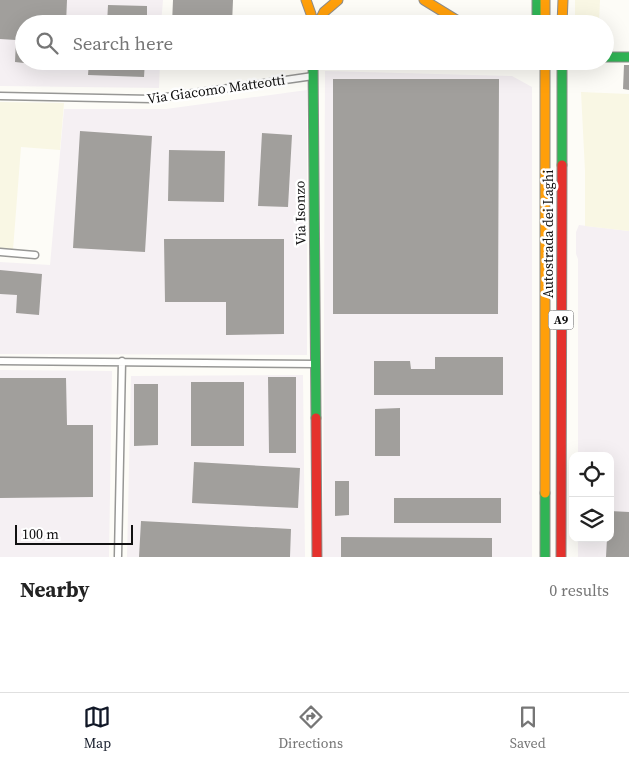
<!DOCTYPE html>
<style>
:root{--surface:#fff;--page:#f6f6f6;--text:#222;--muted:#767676;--line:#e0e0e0;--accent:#111827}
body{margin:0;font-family:"Source Serif 4",serif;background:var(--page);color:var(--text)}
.controls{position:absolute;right:15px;bottom:15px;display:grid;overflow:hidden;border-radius:10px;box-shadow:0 5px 20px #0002}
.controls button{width:45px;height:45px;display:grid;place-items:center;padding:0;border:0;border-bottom:1px solid var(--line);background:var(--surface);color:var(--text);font:25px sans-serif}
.scale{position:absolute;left:15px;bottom:12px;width:118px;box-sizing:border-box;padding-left:5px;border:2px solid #111;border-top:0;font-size:14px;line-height:18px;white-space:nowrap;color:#111;-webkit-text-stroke:4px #fff;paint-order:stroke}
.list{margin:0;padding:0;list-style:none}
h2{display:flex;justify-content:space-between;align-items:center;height:65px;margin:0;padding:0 20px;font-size:21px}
h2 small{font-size:16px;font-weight:400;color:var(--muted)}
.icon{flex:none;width:28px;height:28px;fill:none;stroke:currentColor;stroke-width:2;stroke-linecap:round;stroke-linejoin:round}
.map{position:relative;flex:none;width:629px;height:557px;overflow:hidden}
.search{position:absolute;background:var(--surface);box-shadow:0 5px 20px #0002;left:15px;right:15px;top:15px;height:55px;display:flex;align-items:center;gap:12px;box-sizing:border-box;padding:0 18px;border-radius:28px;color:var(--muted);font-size:19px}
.sheet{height:135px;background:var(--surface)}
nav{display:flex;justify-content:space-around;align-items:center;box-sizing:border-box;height:70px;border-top:1px solid var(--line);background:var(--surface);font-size:14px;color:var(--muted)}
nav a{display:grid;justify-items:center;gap:2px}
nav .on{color:var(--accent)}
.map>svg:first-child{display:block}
.industrial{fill:#f5f0f3}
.farmland{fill:#f9f7e4}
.building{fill:#a19f9c}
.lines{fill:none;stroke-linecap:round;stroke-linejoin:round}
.street-casing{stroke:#979795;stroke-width:9}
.fast-casing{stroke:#8e8d8b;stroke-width:11}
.slow-casing{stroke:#8e8d8b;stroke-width:11}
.jam-casing{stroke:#8e8d8b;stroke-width:11}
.street{stroke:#fffffe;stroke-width:6}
.fast{stroke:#30b455;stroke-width:9}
.slow{stroke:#ff9f0a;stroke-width:9}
.jam{stroke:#e5322d;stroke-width:9}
.labels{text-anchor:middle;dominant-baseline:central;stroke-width:5;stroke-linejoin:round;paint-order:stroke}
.shield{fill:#fff;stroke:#585858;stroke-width:1}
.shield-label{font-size:12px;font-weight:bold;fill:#111}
.street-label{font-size:14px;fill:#111;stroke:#fff}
</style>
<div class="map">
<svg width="629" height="557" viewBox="0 0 629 557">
<rect width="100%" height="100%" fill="#fdfcf7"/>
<path class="industrial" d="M0,0H163L161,24H24V61H160L159,88L0,86Z
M325,71L512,76L532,87V557H323Z
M307,90V355L0,354V262L50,265L64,109H166Z
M579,225L629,231V557H578V538H610V456H578V259L576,254V232Z
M0,370L112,371L109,557H0Z
M303,375L305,557H127L131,376Z"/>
<path class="farmland" d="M575,0H600L599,24H575Z
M581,92L629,94V231L585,226V171Z
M0,102L64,103L60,150L21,147L13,250L0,249Z"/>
<path class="building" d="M0,0H67L66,24H24V63L15,62L16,40L0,39Z
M173,0H233L232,24H172Z
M108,5L147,6V24H107Z
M89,61H145L144,77L88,75Z
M624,65H629V90L623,89Z
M333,79H499L498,314H333Z
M80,131L152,136L145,252L73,248Z
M262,133L292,135L288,207L258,206Z
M169,150L225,151L224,202L168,201Z
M164,239H284V334L226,335V302H165Z
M0,270L42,274L39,315L16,313L17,295L0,294Z
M435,357H503V395H374V361H410L411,369H435Z
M268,377H296V453H269Z
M0,378H66L67,425H93V497L0,498Z
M191,382H244V446H191Z
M134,384H158V445L134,446Z
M400,408V456H375V409Z
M194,462L300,468L298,508L192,503Z
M335,481H349V515L335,516Z
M394,498H501V523H394Z
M610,511L629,512V557H606L607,538H610Z
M141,521L291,529L290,557H139Z
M341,537L492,538V557H341Z"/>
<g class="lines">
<g class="street-casing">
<path id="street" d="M0,96L152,99L313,76
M0,252L35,255
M0,361L315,364
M118,556L122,361"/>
</g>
<g class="fast-casing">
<path id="fast" d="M537,0V24
M605,57H629
M313,61L316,418
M562,165V61
M545,493V557"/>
</g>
<g class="slow-casing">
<path id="slow" d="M306,0L311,14L312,24
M424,0L463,24
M545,0V21
M318,24L324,12L338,0
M562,24L563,0
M545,61V493"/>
</g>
<g class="jam-casing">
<path id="jam" d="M316,418L317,557
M561,557L562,165"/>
</g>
<use href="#street" class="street"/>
<use href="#fast" class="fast"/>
<use href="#slow" class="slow"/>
<use href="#jam" class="jam"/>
</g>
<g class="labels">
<rect class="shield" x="548.5" y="310.5" width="25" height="19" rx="4"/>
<g class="shield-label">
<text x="561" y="320">A9</text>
</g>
<g class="street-label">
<text transform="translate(216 89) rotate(-8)">Via Giacomo Matteotti</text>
<text transform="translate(300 213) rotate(-91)">Via Isonzo</text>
<text transform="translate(548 234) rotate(-90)">Autostrada dei Laghi</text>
</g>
</g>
</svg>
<div class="controls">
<button><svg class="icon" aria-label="locate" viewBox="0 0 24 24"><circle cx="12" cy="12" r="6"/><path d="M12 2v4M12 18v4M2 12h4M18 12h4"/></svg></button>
<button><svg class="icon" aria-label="layers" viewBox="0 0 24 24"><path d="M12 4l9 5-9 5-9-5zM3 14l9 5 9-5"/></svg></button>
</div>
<div class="scale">100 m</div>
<div class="search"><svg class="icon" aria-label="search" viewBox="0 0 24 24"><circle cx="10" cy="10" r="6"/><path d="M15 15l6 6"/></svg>Search here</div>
</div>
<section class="sheet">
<h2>Nearby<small>0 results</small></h2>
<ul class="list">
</ul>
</section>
<nav>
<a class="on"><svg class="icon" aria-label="map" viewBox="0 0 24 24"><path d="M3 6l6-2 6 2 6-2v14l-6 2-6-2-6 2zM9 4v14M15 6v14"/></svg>Map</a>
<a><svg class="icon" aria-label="directions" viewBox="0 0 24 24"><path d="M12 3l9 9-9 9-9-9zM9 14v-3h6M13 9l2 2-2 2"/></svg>Directions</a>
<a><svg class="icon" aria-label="saved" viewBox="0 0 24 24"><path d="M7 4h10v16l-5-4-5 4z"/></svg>Saved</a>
</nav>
